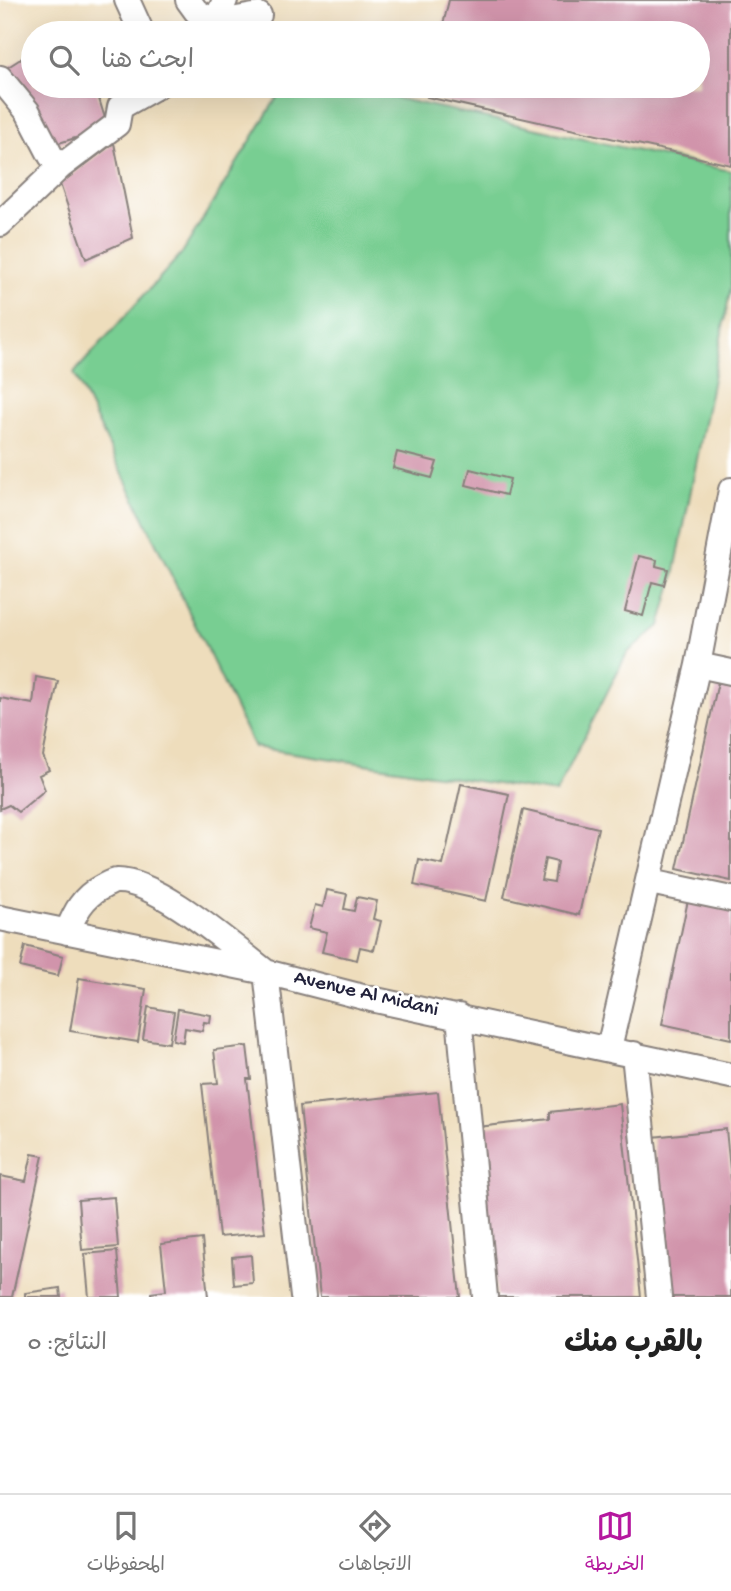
<!DOCTYPE html>
<html lang="ar">
<meta charset="utf-8">
<style>
:root{--surface:#fff;--page:#f2f2f2;--text:#222;--muted:#767676;--line:#e0e0e0;--accent:#b5179e}
body{margin:0;font-family:"Gochi Hand","Playpen Sans Arabic",sans-serif;background:var(--page);color:var(--text);direction:rtl}
.list{margin:0;padding:0;list-style:none}
h2{display:flex;justify-content:space-between;align-items:center;height:91px;margin:0;padding:0 28px;font-size:30px}
h2 small{font-size:23px;font-weight:400;color:var(--muted)}
.icon{flex:none;width:38px;height:38px;fill:none;stroke:currentColor;stroke-width:2;stroke-linecap:round;stroke-linejoin:round}
.map{position:relative;flex:none;width:731px;height:1297px;overflow:hidden;direction:ltr}
.search{position:absolute;background:var(--surface);box-shadow:0 7px 28px #0002;left:21px;right:21px;top:21px;height:77px;display:flex;align-items:center;gap:18px;box-sizing:border-box;padding:0 24px;border-radius:38px;color:var(--muted);font-size:26px}
.sheet{height:196px;background:var(--surface)}
nav{display:flex;justify-content:space-around;align-items:center;box-sizing:border-box;height:98px;border-top:2px solid var(--line);background:var(--surface);font-size:19px;color:var(--muted)}
nav a{display:grid;justify-items:center;gap:4px}
nav .on{color:var(--accent)}
.map>svg:first-child{display:block}
.green{fill:#78ce92;stroke:#4d7866;stroke-width:2}
.building{fill:#d194ab;fill-rule:evenodd}
.lines{fill:none;stroke-linecap:round;stroke-linejoin:round}
.street-casing{stroke:#88807c;stroke-width:28}
.street{stroke:#fff;stroke-width:24}
.labels{text-anchor:middle;dominant-baseline:central;stroke-width:5;stroke-linejoin:round;paint-order:stroke}
.street-label{font-size:21px;fill:#22223b;stroke:#fff}
</style>
<div class="map">
<svg width="731" height="1297" viewBox="0 0 731 1297">
<rect width="100%" height="100%" fill="#fff"/>
<filter id="ink" filterUnits="userSpaceOnUse"><feTurbulence type="fractalNoise" baseFrequency=".0143" numOctaves="2"/><feDisplacementMap in="SourceGraphic" scale="14" xChannelSelector="R" yChannelSelector="G"/><feConvolveMatrix kernelMatrix="1 2 1 2 8 2 1 2 1" color-interpolation-filters="sRGB"/></filter>
<filter id="wash" filterUnits="userSpaceOnUse"><feTurbulence type="fractalNoise" baseFrequency=".00686" numOctaves="4" result="noise"/><feDisplacementMap in="SourceGraphic" scale="28" xChannelSelector="R" yChannelSelector="G"/><feGaussianBlur stdDeviation="1.57" result="paint"/><feColorMatrix in="noise" values="0 0 0 0 0 0 0 0 0 0 0 0 0 0 0 0 0 1.4 0 .05"/><feComposite in="paint" operator="in"/></filter>
<g filter="url(#wash)">
<rect width="100%" height="100%" fill="#eeddbc"/>
<path class="green" d="M284,86H340L731,171V287L674,576L660,626L627,653L556,793L254,747L74,373L182,253Z"/>
<g id="blocks">
<path class="building" d="M449,0H731V165L427,97L430,86H698V33H441Z
M76,24L79,33H62Z
M33,51V86H95L108,128L49,146L5,69Z
M114,143L133,238L86,259L60,184Z
M397,452L437,462L432,478L393,468Z
M470,469L510,479L506,495L466,485Z
M639,556L657,560L656,566L668,569L664,585L652,582L643,616L625,611Z
M36,677L58,681L43,756L49,770L39,775L45,790L18,812L9,805L0,809V698L33,704Z
M718,682L731,685V881L677,869Z
M461,784L509,794L486,901L414,885L419,860L443,865Z
M523,810L598,828L579,915L504,897ZM545,859L557,862L554,882L541,880Z
M327,890L347,894L344,909L354,911L357,897L377,901L373,919L381,921L374,950L360,947L357,960L322,952L327,932L309,928L315,905L323,907Z
M688,900L731,910V1039L662,1024Z
M25,946L63,956L58,976L20,967Z
M79,978L146,989L138,1042L70,1031Z
M148,1007L174,1012L169,1043L143,1039Z
M178,1009L211,1015L210,1023L204,1022L202,1031L185,1028L183,1042L173,1040Z
M247,1046L251,1079H247L265,1233L219,1237L202,1084L218,1083L214,1050Z
M438,1092L460,1297H320L300,1106Z
M620,1104L641,1297H497L478,1127L550,1119V1112Z
M726,1129L731,1180V1297H670L653,1137Z
M32,1154L43,1156L12,1297H0V1176L26,1181Z
M114,1197L118,1247L82,1250L78,1200Z
M202,1239L208,1297H151V1293L166,1291L161,1244Z
M117,1251L121,1297H89L85,1254Z
M251,1255L253,1283L234,1285L232,1257Z
M60,1288L61,1297H25V1293Z"/>
</g>
</g>
<g filter="url(#ink)">
<use href="#blocks" fill-opacity="0" stroke="#88807c" stroke-width="2"/>
<g class="lines">
<g class="street-casing">
<path id="street" d="M127,0L142,33
M188,0L196,11L215,23L210,33
M225,0L215,23L259,15
M0,78L28,112L51,156L60,167
M0,224L60,167L117,124L120,107L157,86
M698,665L731,672
M650,882L731,899
M0,918L266,972L371,999L731,1076
M67,932C75,913 82,897 102,887C106,885 112,881 116,881C157,879 233,947 266,972L303,1297
M459,1016L485,1297
M609,1048L698,665L731,490
M634,1054L659,1297"/>
</g>
<use href="#street" class="street"/>
</g>
</g>
<g class="labels">
<g class="street-label">
<text transform="translate(366 995) rotate(13)">Avenue Al Midani</text>
</g>
</g>
</svg>
<div class="search"><svg class="icon" aria-label="search" viewBox="0 0 24 24"><circle cx="10" cy="10" r="6"/><path d="M15 15l6 6"/></svg>ابحث هنا</div>
</div>
<section class="sheet">
<h2>بالقرب منك<small>النتائج: 0</small></h2>
<ul class="list">
</ul>
</section>
<nav>
<a class="on"><svg class="icon" aria-label="map" viewBox="0 0 24 24"><path d="M3 6l6-2 6 2 6-2v14l-6 2-6-2-6 2zM9 4v14M15 6v14"/></svg>الخريطة</a>
<a><svg class="icon" aria-label="directions" viewBox="0 0 24 24"><path d="M12 3l9 9-9 9-9-9zM9 14v-3h6M13 9l2 2-2 2"/></svg>الاتجاهات</a>
<a><svg class="icon" aria-label="saved" viewBox="0 0 24 24"><path d="M7 4h10v16l-5-4-5 4z"/></svg>المحفوظات</a>
</nav>
